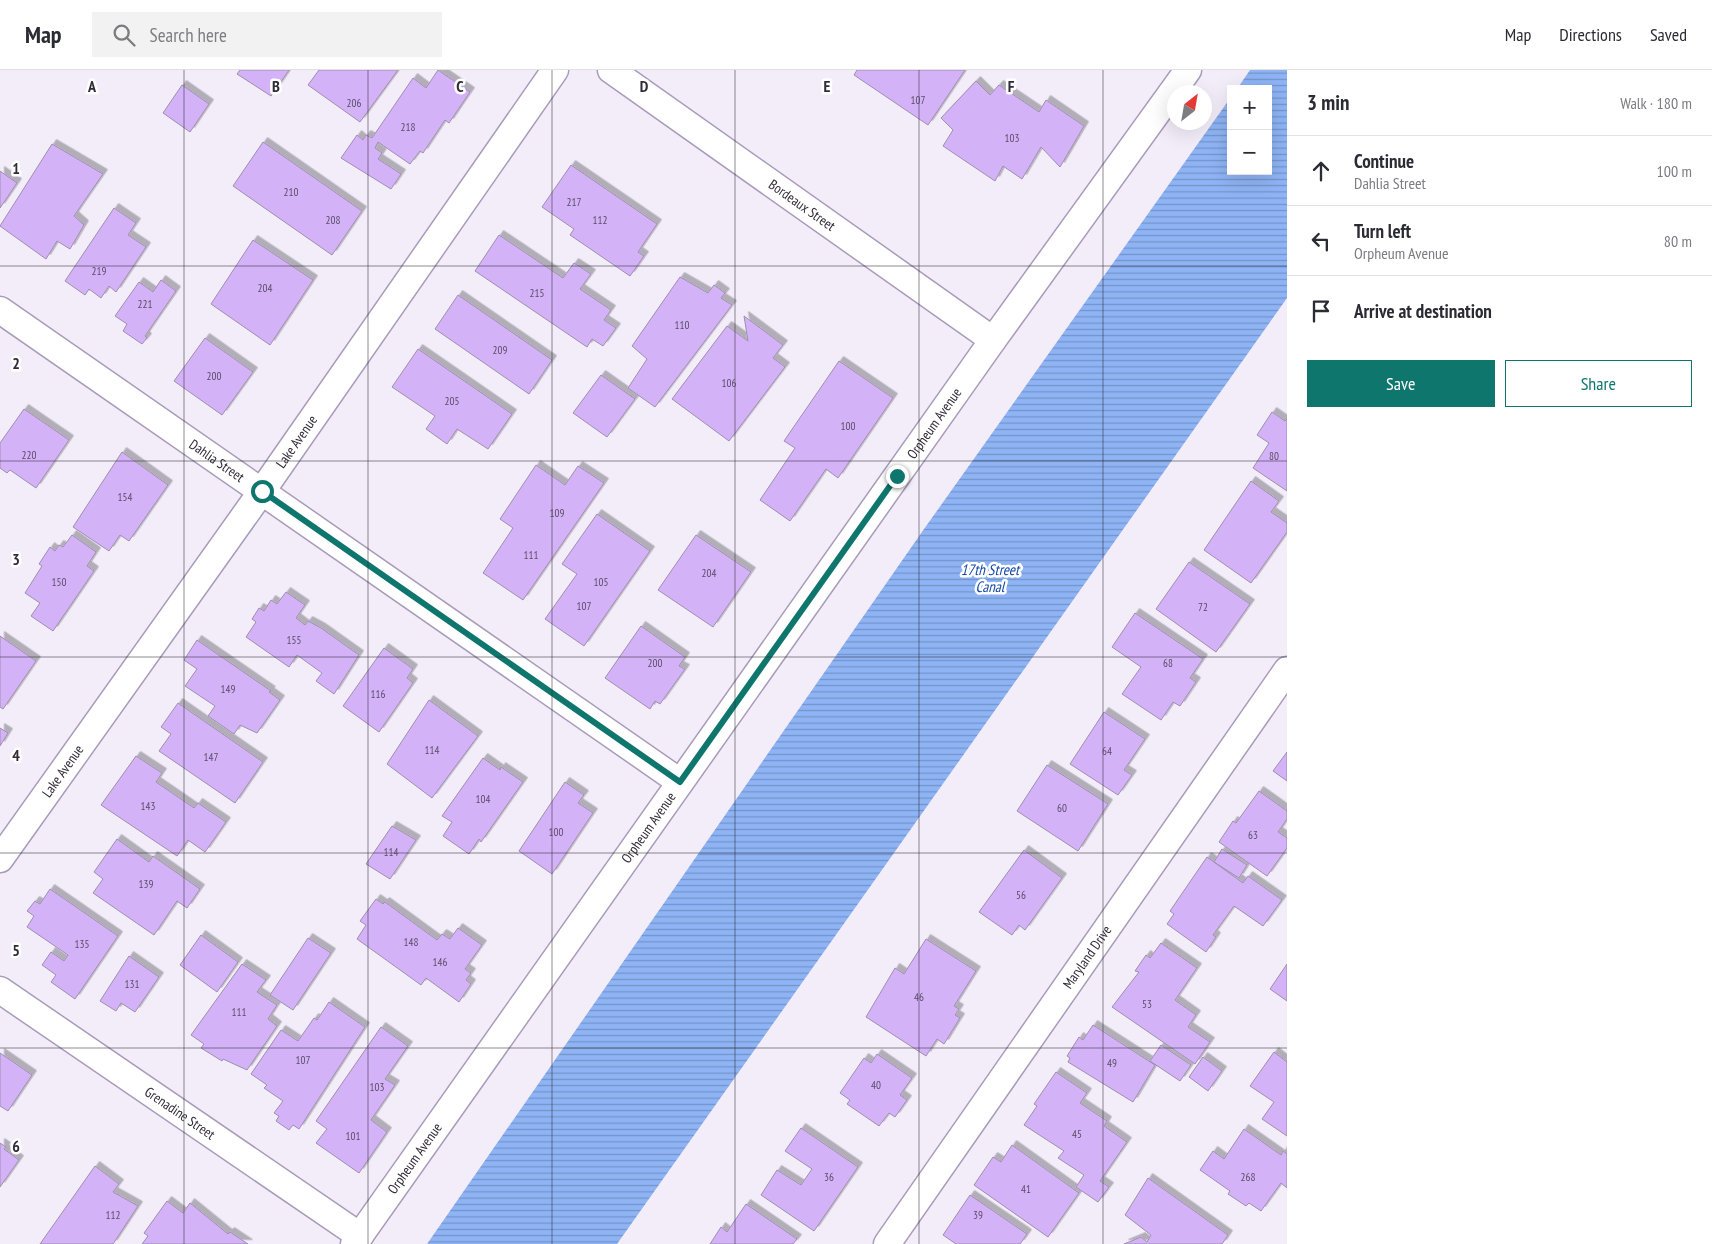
<!DOCTYPE html>
<meta charset="utf-8">
<style>
:root{--surface:#fff;--page:#f2f2f3;--text:#2b2b33;--muted:#7c7c81;--line:#e1e1e2;--accent:#0f766e}
body{margin:0;font-family:"PT Sans Narrow",sans-serif;background:var(--page);color:var(--text)}
.controls{position:absolute;right:15px;top:15px;display:grid;overflow:hidden;border-radius:0px;box-shadow:0 5px 20px #0002}
.controls button{width:45px;height:45px;display:grid;place-items:center;padding:0;border:0;border-bottom:1px solid var(--line);background:var(--surface);color:var(--text);font:25px sans-serif}
.compass{position:absolute;left:1167px;top:15px;width:45px;height:45px;border-radius:50%;background:var(--surface);box-shadow:0 5px 20px #0002;rotate:31deg}
.stop{position:absolute;width:15px;height:15px;margin:-11px;border:4px solid #0f766e;border-radius:50%;background:#fff}
.stop.end{background:#0f766e;border-color:#fff;box-shadow:0 1px 5px #0008}
.list{margin:0;padding:0;list-style:none}
h2{display:flex;justify-content:space-between;align-items:center;height:65px;margin:0;padding:0 20px;font-size:21px}
h2 small{font-size:16px;font-weight:400;color:var(--muted)}
.list li{display:grid;grid-template-columns:32px 1fr auto;gap:15px;align-items:center;box-sizing:border-box;height:70px;padding:0 20px;border-top:1px solid var(--line)}
.list b{display:block;font-size:19px;white-space:nowrap}
.list p{margin:0;font-size:16px;white-space:nowrap;color:var(--muted)}
.list em{font-size:16px;font-style:normal;color:var(--muted)}
.actions{display:flex;gap:10px;padding:15px 20px}
.actions a{flex:1;padding:11px 0;border:1px solid var(--accent);border-radius:0px;text-align:center;font-size:18px;color:var(--accent)}
.actions .main{background:var(--accent);color:#fff}
.icon{flex:none;width:28px;height:28px;fill:none;stroke:currentColor;stroke-width:2;stroke-linecap:round;stroke-linejoin:round}
.map{position:relative;flex:none;width:1287px;height:1174px;overflow:hidden}
header{display:flex;align-items:center;gap:30px;box-sizing:border-box;height:70px;padding:0 25px;background:var(--surface);border-bottom:1px solid var(--line)}
header strong{font-size:24px}
nav{display:flex;gap:28px;margin-inline-start:auto;font-size:18px}
.search{width:350px;height:45px;background:var(--page);display:flex;align-items:center;gap:12px;box-sizing:border-box;padding:0 18px;border-radius:0px;color:var(--muted);font-size:19px}
main{display:flex}
aside{flex:1;background:var(--surface)}
.map>svg:first-child{display:block}
.water{fill:url(#water-rules)}
.building{fill:#d4b2f8;stroke:#9d8fad;filter:url(#shadow)}
.lines{fill:none;stroke-linecap:round;stroke-linejoin:round}
.minor-casing{stroke:#a99bba;stroke-width:29}
.minor{stroke:#fff;stroke-width:26}
.route{stroke:#0f766e;stroke-width:6}
.grid{fill:none;stroke:#302b37;stroke-width:1;stroke-opacity:0.55}
.labels{text-anchor:middle;dominant-baseline:central;stroke-width:5;stroke-linejoin:round;paint-order:stroke}
.number-label{font-size:11px;fill:#594d67}
.street-label{font-size:14px;fill:#302b37;stroke:#fff}
.water-label{font-size:15px;font-style:italic;fill:#1648a5;stroke:#fff}
.grid-label{font-size:16px;text-anchor:middle;font-weight:bold;fill:#302b37;stroke:#fff;stroke-width:5;stroke-linejoin:round;paint-order:stroke}
</style>
<header>
<strong>Map</strong>
<div class="search"><svg class="icon" aria-label="search" viewBox="0 0 24 24"><circle cx="10" cy="10" r="6"/><path d="M15 15l6 6"/></svg>Search here</div>
<nav><a>Map</a><a>Directions</a><a>Saved</a></nav>
</header>
<main>
<div class="map">
<svg width="1287" height="1174" viewBox="0 0 1287 1174">
<defs>
<pattern id="water-rules" width="6" height="5" patternUnits="userSpaceOnUse" patternTransform="scale(1.25)"><rect width="6" height="5" fill="#8eb4f5"/><path d="M0 2.5h6" fill="none" stroke="#7493c7"/></pattern>
<filter id="shadow"><feDropShadow dx="4.5" dy="-4.5" stdDeviation="0" flood-color="#0004"/></filter>
</defs>
<rect width="100%" height="100%" fill="#f3edfa"/>
<path class="water" d="M1250,0H1287V228L617,1174H427L924,459L1231,27V101H1268V19H1237Z"/>
<path class="building" d="M240,0H289L271,26L237,4Z
M319,0H398L360,52L308,15Z
M438,0L470,22L449,53L445,50L423,83L420,81L410,94L378,72L375,78L382,83L378,89L401,104L391,119L341,88L357,65L363,70L366,65L372,68L413,8L426,18Z
M857,0H965L928,55L854,5Z
M976,11L990,25L999,15L1039,42L1046,30L1084,56L1060,97L1041,77L1022,109L1003,96L995,111L943,76L953,60L941,48Z
M182,15L209,34L190,62L163,43Z
M263,72L362,141L332,185L233,116Z
M52,74L103,104L74,146L84,155L70,179L57,171L46,189L0,156Z
M571,95L657,154L638,182L644,186L630,206L570,165L574,159L542,137Z
M0,101L17,113L0,138Z
M114,138L136,153L128,165L146,177L116,222L109,216L101,228L89,219L85,225L65,211Z
M499,165L563,208L574,193L591,204L580,219L611,240L604,250L616,258L603,276L592,269L587,277L475,201Z
M253,170L313,210L270,275L211,234Z
M680,207L708,223L714,215L725,223L721,228L732,235L655,337L628,318L647,289L632,276Z
M161,210L176,221L145,266L147,268L142,274L123,261L127,254L115,246L139,212L153,222Z
M458,225L552,290L529,324L435,259Z
M744,246L783,275L773,288L785,297L729,371L672,329L727,256L748,271Z
M205,268L253,302L222,345L174,311Z
M418,279L512,344L488,379L457,359L447,374L426,359L435,346L392,317Z
M839,291L893,328L838,408L826,399L790,451L760,430L795,378L784,371Z
M601,305L635,329L607,367L573,343Z
M24,339L69,370L36,418L10,400L7,403L0,398V373Z
M1272,342L1285,351L1287,349V421L1253,398L1269,373L1257,365Z
M122,382L168,415L129,471L120,465L109,481L73,457Z
M536,395L565,415L578,396L604,413L523,530L483,503L513,458L500,449Z
M1251,411L1279,431L1271,442L1287,453V462L1251,513L1204,480Z
M597,444L650,481L584,576L545,549L577,504L562,494Z
M72,465L96,482L87,496L94,501L53,561L31,546L40,533L25,523L42,496L39,494L50,477L55,481L59,475L63,477Z
M696,465L751,502L713,557L658,520Z
M1189,492L1250,534L1216,582L1156,539Z
M286,522L305,535L296,548L305,555L308,551L321,558L359,585L334,624L316,611L322,603L297,585L289,597L246,567L256,552L252,549L259,538L264,541L271,530L277,534Z
M1135,543L1203,589L1190,608L1196,612L1180,636L1173,632L1161,650L1122,624L1141,597L1112,577Z
M641,556L685,587L679,596L685,599L660,634L655,631L650,639L605,608Z
M0,566L36,591L3,639L0,637Z
M197,570L271,621L269,622L280,630L257,663L240,655L234,664L208,646L215,636L185,616L197,599L184,590Z
M384,578L413,599L407,608L413,613L379,662L343,636Z
M429,630L478,666L432,728L387,694Z
M178,633L263,692L235,733L159,681L171,664L161,657Z
M1104,642L1145,669L1124,700L1132,705L1118,725L1070,694Z
M0,658L8,663L0,676Z
M1287,682V711L1273,701Z
M136,686L162,703L156,712L194,738L198,733L226,752L205,782L188,770L177,786L101,735Z
M483,688L500,700L501,697L523,712L481,772L479,769L469,784L443,766L452,752L442,746Z
M1047,695L1108,734L1078,781L1017,741Z
M565,712L584,725L578,733L593,743L552,804L519,781Z
M1259,721L1287,741V749L1278,762L1287,768V778L1267,806L1219,772L1233,751L1236,753Z
M392,756L416,770L390,809L366,794Z
M117,769L149,792L153,786L200,819L187,838L177,831L154,865L93,823L103,809L94,802Z
M1222,779L1247,795L1239,808L1214,792Z
M1024,780L1062,808L1025,860L1019,855L1012,865L979,842Z
M1207,787L1243,813L1248,806L1282,830L1263,856L1234,836L1213,865L1216,867L1206,882L1167,854L1174,844L1170,841Z
M50,819L118,866L75,929L51,912L56,905L42,895L51,882L64,891L68,885L27,857L34,846L27,841L35,831L40,834Z
M376,829L383,834L385,832L437,870L442,864L450,869L458,858L482,875L465,899L471,903L466,910L471,914L459,932L426,908L421,915L357,869L366,855L360,851Z
M201,865L238,892L217,922L180,895Z
M308,868L331,883L293,940L270,925Z
M926,869L976,901L954,936L959,939L955,945L960,948L944,974L937,969L926,986L866,947L895,898L904,904Z
M1161,873L1197,898L1175,930L1196,945L1188,957L1210,972L1195,994L1112,937L1139,902L1135,901L1146,885L1150,888Z
M129,886L159,907L135,942L121,933L116,941L100,931Z
M242,894L266,910L257,922L277,935L268,949L277,956L247,1000L223,989L222,991L201,978L204,974L191,965Z
M1287,894V931L1270,919Z
M329,932L365,957L299,1059L293,1055L289,1060L276,1051L279,1046L274,1043L283,1031L264,1018L267,1015L251,1004L281,960L298,971L314,948L317,950Z
M1093,955L1155,995L1133,1032L1068,992L1070,988L1067,986L1079,967L1083,970Z
M381,957L408,976L385,1009L395,1015L371,1050L387,1062L359,1103L316,1073L327,1059L316,1051Z
M1161,975L1191,995L1180,1011L1150,991Z
M1274,982L1287,992V1066L1262,1049L1274,1032L1250,1016Z
M0,983L32,1005L8,1041L0,1036Z
M877,984L912,1008L900,1025L907,1030L895,1047L889,1043L879,1056L847,1034L850,1030L840,1023L864,988L871,993Z
M1203,987L1222,1001L1208,1021L1189,1007Z
M1056,1002L1087,1023L1080,1033L1107,1051L1104,1056L1127,1072L1100,1111L1109,1117L1098,1132L1076,1117L1084,1105L1058,1088L1064,1081L1024,1055L1037,1036L1034,1034Z
M801,1058L858,1097L814,1161L761,1125L777,1100L801,1115L812,1099L785,1081Z
M1244,1059L1281,1085L1283,1081L1287,1084V1118L1281,1113L1261,1141L1249,1133L1246,1136L1228,1124L1230,1121L1200,1100L1213,1081L1224,1089Z
M0,1073L6,1077L4,1079L19,1090L0,1117Z
M1012,1075L1079,1123L1048,1167L974,1115L993,1087L1001,1092Z
M95,1096L119,1114L113,1122L138,1136L113,1174H40Z
M1148,1108L1228,1165L1222,1174H1124L1141,1167L1147,1172L1151,1165L1125,1145Z
M970,1125L1027,1164L1020,1174H956L943,1165Z
M167,1131L183,1143L190,1133L228,1164L230,1162L248,1174H142L148,1166L144,1163Z
M746,1134L797,1169L793,1174H710L721,1157L727,1162Z"/>
<g class="lines">
<g class="minor-casing">
<g id="minor">
<path id="s1" d="M611,0L993,270"/>
<path id="s2" d="M0,240L680,712"/>
<path id="s3" d="M0,789L262,421L555,0"/>
<path id="s4" d="M0,920L360,1166"/>
<path id="s5" d="M354,1174L993,270L1188,0"/>
<path id="s6" d="M887,1174L1287,600"/>
</g>
</g>
<use href="#minor" class="minor"/>
</g>
<g class="lines">
<path class="route" d="M262,421L680,712L897,406"/>
</g>
<path class="grid" d="M184,0V1174M368,0V1174M552,0V1174M735,0V1174M919,0V1174M1103,0V1174M0,196H1287M0,391H1287M0,587H1287M0,783H1287M0,978H1287"/>
<g class="labels">
<g class="number-label">
<text x="918" y="30">107</text>
<text x="354" y="33">206</text>
<text x="408" y="57">218</text>
<text x="1012" y="68">103</text>
<text x="291" y="122">210</text>
<text x="574" y="132">217</text>
<text x="333" y="150">208</text>
<text x="600" y="150">112</text>
<text x="99" y="201">219</text>
<text x="265" y="218">204</text>
<text x="537" y="223">215</text>
<text x="145" y="234">221</text>
<text x="682" y="255">110</text>
<text x="500" y="280">209</text>
<text x="214" y="306">200</text>
<text x="729" y="313">106</text>
<text x="452" y="331">205</text>
<text x="848" y="356">100</text>
<text x="29" y="385">220</text>
<text x="1274" y="386">80</text>
<text x="125" y="427">154</text>
<text x="557" y="443">109</text>
<text x="531" y="485">111</text>
<text x="709" y="503">204</text>
<text x="59" y="512">150</text>
<text x="601" y="512">105</text>
<text x="584" y="536">107</text>
<text x="1203" y="537">72</text>
<text x="294" y="570">155</text>
<text x="655" y="593">200</text>
<text x="1168" y="593">68</text>
<text x="228" y="619">149</text>
<text x="378" y="624">116</text>
<text x="432" y="680">114</text>
<text x="1107" y="681">64</text>
<text x="211" y="687">147</text>
<text x="483" y="729">104</text>
<text x="148" y="736">143</text>
<text x="1062" y="738">60</text>
<text x="556" y="762">100</text>
<text x="1253" y="765">63</text>
<text x="391" y="782">114</text>
<text x="146" y="814">139</text>
<text x="1021" y="825">56</text>
<text x="411" y="872">148</text>
<text x="82" y="874">135</text>
<text x="440" y="892">146</text>
<text x="132" y="914">131</text>
<text x="919" y="927">46</text>
<text x="1147" y="934">53</text>
<text x="239" y="942">111</text>
<text x="303" y="990">107</text>
<text x="1112" y="993">49</text>
<text x="876" y="1015">40</text>
<text x="377" y="1017">103</text>
<text x="1077" y="1064">45</text>
<text x="353" y="1066">101</text>
<text x="829" y="1107">36</text>
<text x="1248" y="1107">268</text>
<text x="1026" y="1119">41</text>
<text x="113" y="1145">112</text>
<text x="978" y="1145">39</text>
</g>
<g class="street-label">
<text stroke="none"><textPath href="#s1" startOffset="234">Bordeaux Street</textPath></text>
<text stroke="none"><textPath href="#s5" startOffset="1005">Orpheum Avenue</textPath></text>
<text stroke="none"><textPath href="#s3" startOffset="512">Lake Avenue</textPath></text>
<text stroke="none"><textPath href="#s2" startOffset="264">Dahlia Street</textPath></text>
<text stroke="none"><textPath href="#s3" startOffset="108">Lake Avenue</textPath></text>
<text stroke="none"><textPath href="#s5" startOffset="510">Orpheum Avenue</textPath></text>
<text stroke="none"><textPath href="#s6" startOffset="350">Maryland Drive</textPath></text>
<text stroke="none"><textPath href="#s4" startOffset="218">Grenadine Street</textPath></text>
<text stroke="none"><textPath href="#s5" startOffset="105">Orpheum Avenue</textPath></text>
</g>
<g class="water-label">
<text x="990" y="499">17th Street<tspan x="990" dy="17">Canal</tspan></text>
</g>
</g>
<g class="grid-label">
<text x="92" y="22">A</text>
<text x="276" y="22">B</text>
<text x="460" y="22">C</text>
<text x="644" y="22">D</text>
<text x="827" y="22">E</text>
<text x="1011" y="22">F</text>
<text x="16" y="104">1</text>
<text x="16" y="299">2</text>
<text x="16" y="495">3</text>
<text x="16" y="691">4</text>
<text x="16" y="886">5</text>
<text x="16" y="1082">6</text>
</g>
</svg>
<div class="controls">
<button>+</button>
<button>−</button>
</div>
<svg class="compass" viewBox="-18 -18 36 36"><path d="M0-13l5 13h-10z" fill="#e53935"/><path d="M0 13l5-13h-10z" fill="#7c7c81"/></svg>
<div class="stop" style="left:262px;top:421px"></div>
<div class="stop end" style="left:897px;top:406px"></div>
</div>
<aside>
<h2>3 min<small>Walk · 180 m</small></h2>
<ul class="list">
<li><svg class="icon" aria-label="ahead" viewBox="0 0 24 24"><path d="M12 20V5M6 11l6-6 6 6"/></svg><div><b>Continue</b><p>Dahlia Street</p></div><em>100 m</em></li>
<li><svg class="icon" aria-label="left" viewBox="0 0 24 24"><path d="M17 20v-9H6M10 6l-5 5 5 5"/></svg><div><b>Turn left</b><p>Orpheum Avenue</p></div><em>80 m</em></li>
<li><svg class="icon" aria-label="arrive" viewBox="0 0 24 24"><path d="M6 21V4h12l-3 4 3 4H6"/></svg><div><b>Arrive at destination</b></div></li>
</ul>
<div class="actions"><a class="main">Save</a><a>Share</a></div>
</aside>
</main>
